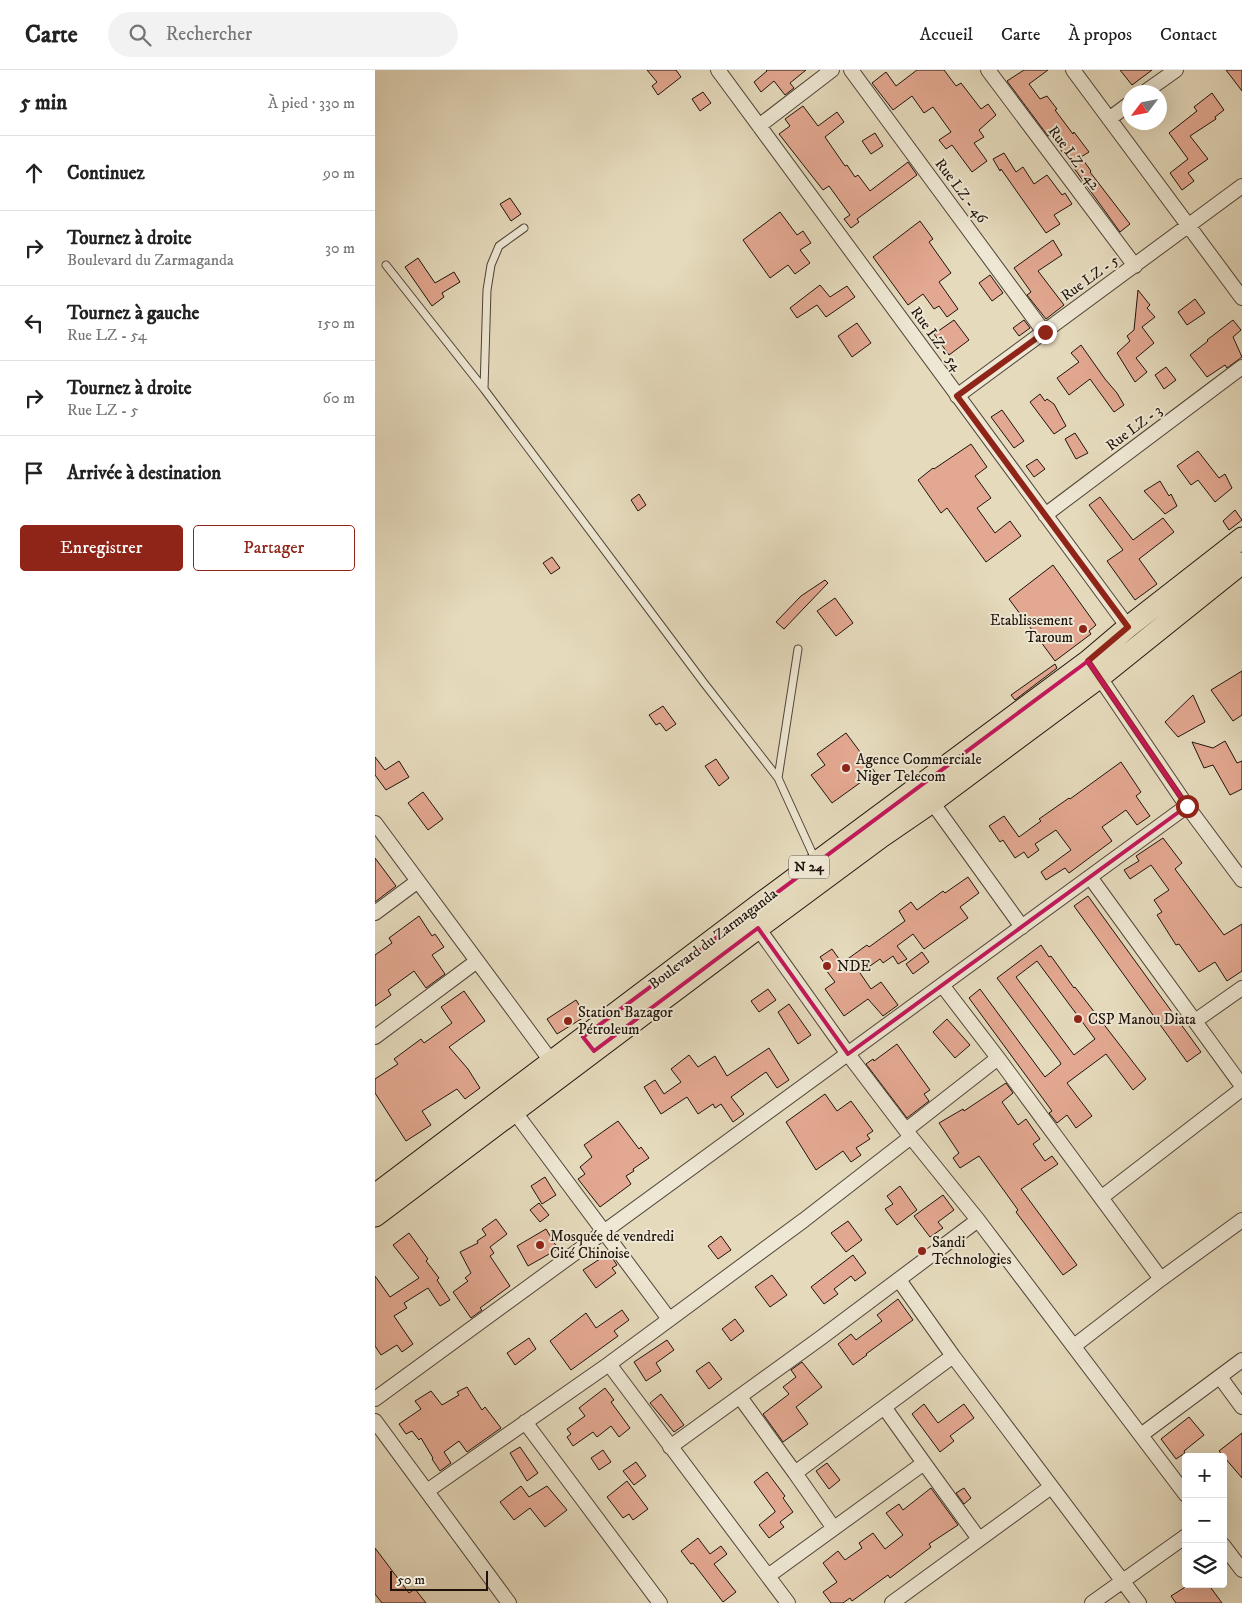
<!DOCTYPE html>
<html lang="fr">
<meta charset="utf-8">
<style>
:root{--surface:#fff;--page:#f2f2f2;--text:#222;--muted:#767676;--line:#e0e0e0;--accent:#8f2418}
body{margin:0;font-family:"IM FELL DW Pica",serif;background:var(--page);color:var(--text)}
.controls{position:absolute;right:15px;bottom:15px;display:grid;overflow:hidden;border-radius:5px;box-shadow:0 5px 20px #0002}
.controls button{width:45px;height:45px;display:grid;place-items:center;padding:0;border:0;border-bottom:1px solid var(--line);background:var(--surface);color:var(--text);font:25px sans-serif}
.compass{position:absolute;left:747px;top:15px;width:45px;height:45px;border-radius:50%;background:var(--surface);box-shadow:0 5px 20px #0002;rotate:238deg}
.scale{position:absolute;left:15px;bottom:12px;width:98px;box-sizing:border-box;padding-left:5px;border:2px solid #1f130c;border-top:0;font-size:14px;line-height:18px;white-space:nowrap;color:#1f130c;-webkit-text-stroke:4px #eee7d3;paint-order:stroke}
.stop{position:absolute;width:15px;height:15px;margin:-11px;border:4px solid #8f2418;border-radius:50%;background:#fff}
.stop.end{background:#8f2418;border-color:#fff;box-shadow:0 1px 5px #0008}
.list{margin:0;padding:0;list-style:none}
h2{display:flex;justify-content:space-between;align-items:center;height:65px;margin:0;padding:0 20px;font-size:21px}
h2 small{font-size:16px;font-weight:400;color:var(--muted)}
.list li{display:grid;grid-template-columns:32px 1fr auto;gap:15px;align-items:center;box-sizing:border-box;height:75px;padding:0 20px;border-top:1px solid var(--line)}
.list b{display:block;font-size:19px;white-space:nowrap}
.list p{margin:0;font-size:16px;white-space:nowrap;color:var(--muted)}
.list em{font-size:16px;font-style:normal;color:var(--muted)}
.actions{display:flex;gap:10px;padding:15px 20px}
.actions a{flex:1;padding:11px 0;border:1px solid var(--accent);border-radius:5px;text-align:center;font-size:18px;color:var(--accent)}
.actions .main{background:var(--accent);color:#fff}
.icon{flex:none;width:28px;height:28px;fill:none;stroke:currentColor;stroke-width:2;stroke-linecap:round;stroke-linejoin:round}
.map{position:relative;flex:none;width:867px;height:1533px;overflow:hidden}
header{display:flex;align-items:center;gap:30px;box-sizing:border-box;height:70px;padding:0 25px;background:var(--surface);border-bottom:1px solid var(--line)}
header strong{font-size:24px}
nav{display:flex;gap:28px;margin-inline-start:auto;font-size:18px}
.search{width:350px;height:45px;background:var(--page);display:flex;align-items:center;gap:12px;box-sizing:border-box;padding:0 18px;border-radius:28px;color:var(--muted);font-size:19px}
main{display:flex}
aside{flex:1;background:var(--surface)}
.map>svg:first-child{display:block}
.building{fill:#e3a891;stroke:#1f130c;fill-rule:evenodd}
.lines{fill:none;stroke-linecap:round;stroke-linejoin:round}
.lane-casing{stroke:#504538;stroke-width:9}
.street-casing{stroke:#504538;stroke-width:16}
.primary-casing{stroke:#1f130c;stroke-width:23}
.lane{stroke:#eee7d3;stroke-width:7}
.street{stroke:#eee7d3;stroke-width:14}
.primary{stroke:#e5dabc;stroke-width:21}
.route{stroke:#8f2418;stroke-width:6}
.marked{fill:none;stroke:#c2185b;stroke-width:4;stroke-linejoin:round}
.poi-dot{fill:#8f2418;stroke:#eee7d3;stroke-width:2}
.labels{text-anchor:middle;dominant-baseline:central;stroke-width:4;stroke-linejoin:round;paint-order:stroke}
.shield{fill:#eee7d3;stroke:#5d5348;stroke-width:1}
.shield-label{font-size:14px;font-weight:bold;fill:#1f130c}
.street-label{font-size:15px;fill:#1f130c;stroke:#eee7d3}
.poi-label{font-size:15px;fill:#1f130c;stroke:#eee7d3;text-anchor:start}
</style>
<header>
<strong>Carte</strong>
<div class="search"><svg class="icon" aria-label="search" viewBox="0 0 24 24"><circle cx="10" cy="10" r="6"/><path d="M15 15l6 6"/></svg>Rechercher</div>
<nav><a>Accueil</a><a>Carte</a><a>À propos</a><a>Contact</a></nav>
</header>
<main>
<aside>
<h2>5 min<small>À pied · 330 m</small></h2>
<ul class="list">
<li><svg class="icon" aria-label="ahead" viewBox="0 0 24 24"><path d="M12 20V5M6 11l6-6 6 6"/></svg><div><b>Continuez</b></div><em>90 m</em></li>
<li><svg class="icon" aria-label="right" viewBox="0 0 24 24"><path d="M7 20v-9h11M14 6l5 5-5 5"/></svg><div><b>Tournez à droite</b><p>Boulevard du Zarmaganda</p></div><em>30 m</em></li>
<li><svg class="icon" aria-label="left" viewBox="0 0 24 24"><path d="M17 20v-9H6M10 6l-5 5 5 5"/></svg><div><b>Tournez à gauche</b><p>Rue LZ - 54</p></div><em>150 m</em></li>
<li><svg class="icon" aria-label="right" viewBox="0 0 24 24"><path d="M7 20v-9h11M14 6l5 5-5 5"/></svg><div><b>Tournez à droite</b><p>Rue LZ - 5</p></div><em>60 m</em></li>
<li><svg class="icon" aria-label="arrive" viewBox="0 0 24 24"><path d="M6 21V4h12l-3 4 3 4H6"/></svg><div><b>Arrivée à destination</b></div></li>
</ul>
<div class="actions"><a class="main">Enregistrer</a><a>Partager</a></div>
</aside>
<div class="map">
<svg width="867" height="1533" viewBox="0 0 867 1533">
<rect width="100%" height="100%" fill="#e5dabc"/>
<filter id="stains"><feTurbulence type="fractalNoise" baseFrequency=".004" numOctaves="4"/><feColorMatrix values="0 0 0 0 .2 0 0 0 0 .09 0 0 0 0 .02 0 0 0 .5 -.17"/></filter>
<radialGradient id="worn" r=".72"><stop offset=".6" stop-color="#630" stop-opacity="0"/><stop offset="1" stop-color="#630" stop-opacity=".3"/></radialGradient>
<path class="building" d="M272,0H301L306,7L283,25L277,16L282,12Z
M391,0H431L415,13L419,18L410,25L399,11L386,22L379,12L392,1Z
M542,0H569L581,16L586,13L606,39L613,34L621,45L604,60L609,67L599,73L612,91L597,102L577,75L571,79L564,70L576,62L558,37L549,43L537,26L518,40L497,13L511,2L521,16Z
M649,0H673L654,14L665,29L672,26L682,39L680,40L698,64L699,62L714,82L706,87L716,101L715,102L755,154L745,162L675,65L673,66L632,11Z
M745,0H777L757,15Z
M851,0H867V21Z
M328,22L336,33L325,41L317,29Z
M837,23L849,40L840,47L841,49L815,66L833,89L813,103L819,111L807,120L795,103L813,89L794,63L822,41L819,37Z
M428,36L443,56L462,42L469,52L450,67L470,96L472,95L480,107L483,105L495,121L533,92L542,105L482,149L484,152L476,158L469,149L475,145L454,116L448,120L404,64L415,56L410,49Z
M500,63L508,76L496,84L487,71Z
M629,83L641,102L648,97L659,114L672,105L687,125L690,123L697,134L679,145L685,154L671,163L626,99L625,101L618,89Z
M135,128L146,144L136,151L125,134Z
M405,142L422,165L428,161L436,173L425,180L435,193L420,204L413,195L395,208L368,170Z
M545,151L558,169L554,172L576,203L564,212L583,239L572,247L564,236L559,239L548,224L533,235L498,187Z
M678,170L687,185L663,201L689,235L671,249L652,225L656,222L639,198Z
M43,188L60,213L79,202L85,212L67,223L69,227L57,236L30,197Z
M615,205L628,223L617,231L604,213Z
M445,215L455,227L472,216L480,227L451,247L442,235L422,248L415,238Z
M763,220L775,235L772,238L780,247L767,257L779,273L761,288L772,302L760,312L742,283L755,271L752,266L759,260Z
M820,229L830,243L812,255L803,242Z
M579,250L594,270L574,285L559,264Z
M649,250L655,258L644,266L638,258Z
M858,250L866,260L858,267L867,287L852,298L850,295L832,307L815,285L833,271L832,270Z
M482,253L496,273L477,287L463,266Z
M706,275L730,309L742,323L749,335L739,342L715,309L694,325L682,308L704,292L696,283Z
M791,297L801,310L789,319L780,305Z
M665,324L670,331L672,329L679,334L691,356L679,364L655,332Z
M627,340L649,371L639,378L616,347Z
M700,363L713,383L701,389L690,369Z
M596,374L612,397L600,406L616,428L602,438L620,463L635,451L646,466L611,492L572,438L566,443L543,410L558,398L559,399Z
M823,381L844,408L850,404L857,418L840,432L823,410L816,415L802,396Z
M662,389L670,399L659,407L651,396Z
M785,411L794,426L796,424L802,436L790,444L769,421Z
M264,424L271,435L263,441L256,430Z
M725,427L758,470L788,448L799,462L764,489L782,514L760,530L732,491L748,480L714,435Z
M860,440L867,450L854,460L848,451Z
M177,487L185,498L176,504L168,493Z
M678,495L721,555L714,561L716,564L680,591L634,529Z
M450,510L453,513L409,559L401,552L426,526Z
M460,528L478,553L461,566L442,541Z
M680,594L682,598L640,630L636,625Z
M867,601V645L858,651L836,620Z
M818,625L830,652L803,667L790,652Z
M288,636L301,654L291,661L285,653L281,655L274,645Z
M471,663L500,702L457,733L436,705L450,695L442,684Z
M850,671L862,693L867,691V719L855,725L838,695L829,698L817,672L838,678Z
M0,687L10,700L24,691L34,707L11,720L0,705Z
M341,689L354,708L344,716L330,696Z
M746,692L766,722L761,726L775,746L762,755L751,740L727,757L737,771L694,803L690,798L671,810L666,802L696,780L681,760L660,774L664,780L653,788L649,782L640,788L628,770L625,772L614,756L629,746L644,767L666,751L664,749L694,728L695,729Z
M48,722L68,749L53,760L33,733Z
M788,768L807,793L800,799L849,865L867,854V901L852,911L840,892L824,902L804,874L801,875L782,845L787,842L779,830L794,820L776,795L755,809L749,800L764,791L761,786Z
M0,788L21,816L0,832Z
M593,807L604,823L585,837L593,848L549,879L538,864L522,876L532,889L523,894L518,886L508,893L505,889L485,903L496,919L506,912L523,935L508,946L493,929L469,946L450,919L460,912L448,896L450,894L445,887L457,879L467,893L492,875L494,877L530,851L524,841L536,832L542,840L568,821L570,823Z
M713,826L826,982L812,992L699,836Z
M44,846L57,866L60,864L69,877L57,885L70,904L51,918L39,901L13,920L16,925L0,936V885L17,873L14,868Z
M666,875L674,887L676,886L699,918L700,917L771,1009L758,1020L731,984L692,1013L717,1046L701,1058L692,1045L682,1053L674,1043L677,1041L594,928L605,919L670,1007L686,994L685,992L622,908ZM662,891L720,969L699,985L641,907Z
M547,882L554,892L538,904L531,894Z
M393,919L401,930L384,942L376,931Z
M89,921L110,951L74,977L93,999L105,1018L90,1029L82,1019L47,1041L56,1055L31,1071L0,1023V1009L23,994L19,989L46,969L49,973L77,953L66,937Z
M201,930L211,946L182,964L172,949Z
M414,934L436,965L423,974L403,942Z
M572,949L595,975L580,988L558,962Z
M522,974L555,1020L549,1024L554,1031L532,1048L491,994L498,989L499,991Z
M394,978L414,1010L402,1018L391,1002L356,1027L369,1044L358,1052L346,1034L340,1038L338,1034L323,1044L312,1027L286,1044L269,1017L280,1010L289,1024L306,1012L296,999L314,985L323,997L340,986L352,1006Z
M631,1013L638,1023L627,1032L643,1055L651,1049L665,1069L658,1074L670,1091L677,1086L683,1094L646,1119L702,1195L688,1205L641,1142L643,1140L604,1086L585,1098L578,1088L584,1083L564,1053L588,1039L589,1041Z
M450,1024L462,1041L476,1031L498,1061L492,1065L495,1069L481,1078L486,1085L476,1092L468,1081L441,1100L411,1052Z
M243,1051L264,1079L266,1077L274,1088L258,1099L259,1101L251,1106L256,1114L225,1137L203,1109L210,1104L205,1097L217,1087L209,1075Z
M170,1107L181,1125L167,1134L156,1116Z
M525,1116L542,1140L522,1155L510,1139L518,1134L512,1126Z
M568,1125L579,1140L563,1152L568,1158L555,1167L539,1146Z
M164,1133L174,1145L165,1152L155,1140Z
M121,1149L132,1164L115,1177L119,1183L115,1186L135,1216L105,1238L107,1240L96,1248L78,1222L93,1211L90,1208L96,1203L85,1182L103,1173L102,1171L111,1165L107,1159Z
M473,1151L487,1170L471,1182L456,1163Z
M171,1159L183,1179L153,1196L142,1176Z
M34,1163L53,1189L51,1191L64,1208L62,1210L75,1230L65,1236L53,1218L29,1233L32,1238L19,1246L38,1274L27,1282L22,1275L6,1285L0,1276V1206L15,1227L44,1208L18,1175Z
M346,1166L356,1180L343,1189L333,1176Z
M234,1183L242,1195L237,1198L241,1203L221,1218L208,1200Z
M478,1185L491,1203L480,1211L476,1206L459,1219L463,1224L449,1234L436,1217Z
M397,1205L412,1225L395,1237L380,1217Z
M523,1229L538,1250L491,1284L492,1285L478,1295L463,1274L476,1264L481,1270L507,1251L502,1245Z
M247,1240L254,1250L239,1261L243,1266L196,1300L175,1271L211,1243L221,1258Z
M360,1249L369,1261L356,1271L347,1259Z
M154,1268L161,1279L140,1295L132,1283Z
M292,1270L299,1280L281,1293L286,1301L271,1311L259,1292Z
M334,1292L347,1309L334,1319L321,1301Z
M427,1292L447,1317L421,1337L433,1354L408,1372L388,1344L414,1324L408,1317L421,1307L416,1300Z
M92,1317L107,1340L110,1337L126,1358L92,1382L84,1371L69,1382L76,1393L65,1401L57,1389L58,1388L46,1368L44,1370L37,1361L31,1364L24,1354L46,1339L40,1331L56,1321L67,1335L84,1325L82,1322Z
M230,1318L239,1330L236,1332L255,1358L244,1367L236,1356L222,1367L218,1362L198,1376L192,1367L196,1364L192,1359L210,1346L204,1338Z
M286,1324L309,1355L299,1362L275,1333Z
M549,1334L563,1353L589,1334L599,1348L575,1366L579,1371L565,1382L537,1344Z
M814,1347L829,1365L809,1381L810,1383L801,1389L786,1369Z
M867,1363V1408L844,1381Z
M145,1377L163,1403L152,1411L135,1383Z
M228,1380L236,1392L224,1400L216,1388Z
M261,1392L271,1406L259,1415L248,1401Z
M452,1393L465,1410L454,1419L441,1401Z
M392,1402L410,1426L408,1428L418,1442L405,1452L409,1457L394,1468L384,1455L400,1442V1441L379,1412Z
M252,1411L273,1439L258,1450L254,1444L248,1448L232,1427Z
M146,1416L154,1427L172,1416L192,1440L170,1457L155,1438L139,1450L125,1432Z
M556,1418L583,1455L554,1474L556,1477L515,1508L513,1505L477,1531L475,1528L468,1533H456L448,1522L462,1512L448,1493L463,1481L470,1490L487,1478L484,1473L498,1463L510,1479L528,1465L511,1443L524,1434L528,1440Z
M589,1418L596,1428L589,1434L581,1423Z
M323,1468L335,1484L346,1476L352,1484L339,1494L361,1522L348,1532L318,1493L316,1494L306,1481Z
M0,1478L34,1523L40,1519L51,1533H7L0,1524Z
M815,1514H833L847,1533H801L796,1526Z"/>
<g class="lines">
<g class="lane-casing">
<path id="lane" d="M11,195L109,319L329,613L403,708L440,789
M109,319L112,220L116,195L124,176L149,158
M403,708L423,579"/>
</g>
<g class="street-casing">
<path id="street" d="M343,0L753,557
M476,0L669,262
M613,0L760,196
M698,0L867,228
M770,22L801,0
M734,49L754,34
M384,56L457,0
M582,326L867,116
M670,445L867,297
M721,602L812,736L867,810
M557,732L647,857
M0,753L176,991
M715,807L867,1016
M0,843L43,811
M383,858L473,984L536,1067L603,1150L811,1425
M567,915L623,988L786,1209
M820,951L867,918
M0,967L102,891
M139,1041L294,1249
M531,1060L623,988
M727,1127L867,1019
M524,1210L578,1286L764,1533
M699,1276L786,1209L867,1150
M234,1294L413,1533
M845,1307L867,1337
M365,1327L420,1403L578,1286
M0,1329L812,736
M509,1337L549,1393
M0,1351L134,1533
M150,1352L285,1533
M766,1365L867,1290
M295,1377L447,1267L603,1150
M420,1403L458,1457
M52,1421L234,1294L429,1150L536,1067
M848,1475L867,1500
M393,1506L549,1393L604,1469
M517,1533L676,1417
M717,1533L811,1466"/>
</g>
<g class="primary-casing">
<path id="primary" d="M0,1125L389,831L713,591L753,557L867,468
M0,1146L383,858L506,767L557,732L725,607L867,493"/>
</g>
<use href="#lane" class="lane"/>
<use href="#street" class="street"/>
<use href="#primary" class="primary"/>
</g>
<g class="lines">
<path class="route" d="M670,262L582,326L753,557L713,591L812,736"/>
</g>
<path class="marked" d="M713,591L812,736L473,984L383,858L219,981L208,967Z"/>
<g class="poi-dot">
<circle cx="708" cy="559" r="5"/>
<circle cx="471" cy="698" r="5"/>
<circle cx="452" cy="896" r="5"/>
<circle cx="703" cy="949" r="5"/>
<circle cx="193" cy="951" r="5"/>
<circle cx="165" cy="1175" r="5"/>
<circle cx="547" cy="1181" r="5"/>
</g>
<g class="labels">
<rect class="shield" x="414" y="785.5" width="40" height="23" rx="4"/>
<g class="shield-label">
<text x="434" y="797">N 24</text>
</g>
<g class="street-label">
<text transform="translate(699 88) rotate(53)">Rue LZ - 42</text>
<text transform="translate(586 121) rotate(53)">Rue LZ - 46</text>
<text transform="translate(715 208) rotate(-36)">Rue LZ - 5</text>
<text transform="translate(561 269) rotate(54)">Rue LZ - 54</text>
<text transform="translate(759 358) rotate(-37)">Rue LZ - 3</text>
<text transform="translate(338 869) rotate(-37)">Boulevard du Zarmaganda</text>
</g>
<g class="poi-label">
<text x="698" y="550" text-anchor="end">Etablissement<tspan x="698" dy="17">Taroum</tspan></text>
<text x="481" y="689">Agence Commerciale<tspan x="481" dy="17">Niger Telecom</tspan></text>
<text x="462" y="896">NDE</text>
<text x="203" y="942">Station Bazagor<tspan x="203" dy="17">Pétroleum</tspan></text>
<text x="713" y="949">CSP Manou Diata</text>
<text x="175" y="1166">Mosquée de vendredi<tspan x="175" dy="17">Cité Chinoise</tspan></text>
<text x="557" y="1172">Sandi<tspan x="557" dy="17">Technologies</tspan></text>
</g>
</g>
<rect width="100%" height="100%" filter="url(#stains)"/>
<rect width="100%" height="100%" fill="url(#worn)"/>
</svg>
<div class="controls">
<button>+</button>
<button>−</button>
<button><svg class="icon" aria-label="layers" viewBox="0 0 24 24"><path d="M12 4l9 5-9 5-9-5zM3 14l9 5 9-5"/></svg></button>
</div>
<svg class="compass" viewBox="-18 -18 36 36"><path d="M0-13l5 13h-10z" fill="#e53935"/><path d="M0 13l5-13h-10z" fill="#767676"/></svg>
<div class="scale">50 m</div>
<div class="stop" style="left:812px;top:736px"></div>
<div class="stop end" style="left:670px;top:262px"></div>
</div>
</main>
